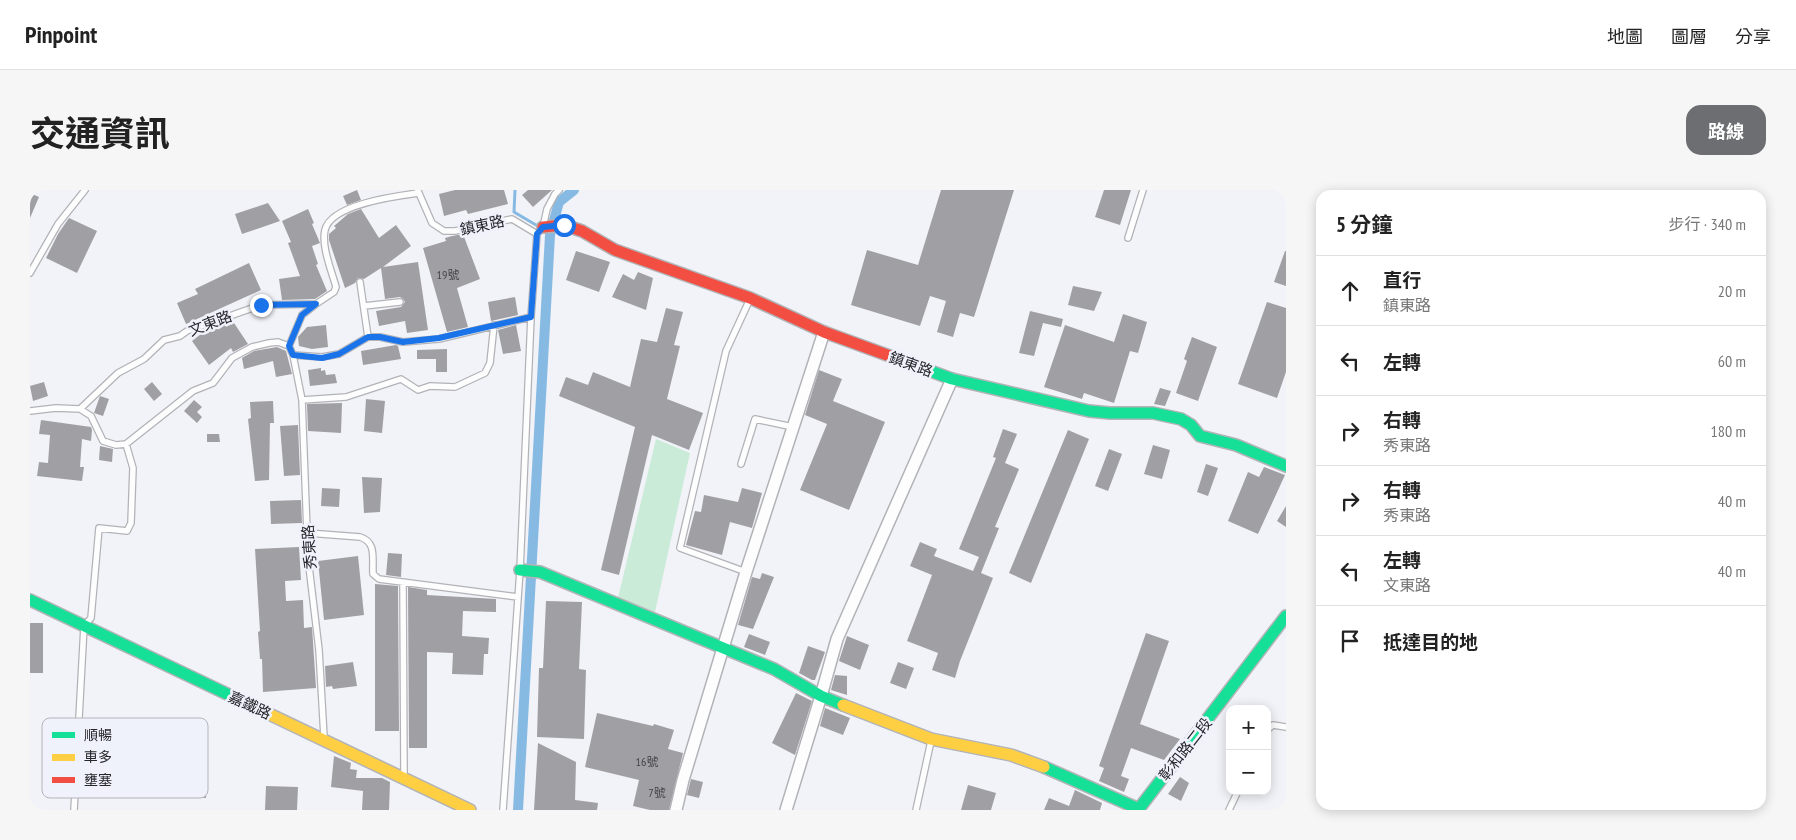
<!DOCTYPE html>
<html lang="zh-TW">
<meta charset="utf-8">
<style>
:root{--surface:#fff;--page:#f6f6f6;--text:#222;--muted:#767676;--line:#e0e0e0;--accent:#6d6e72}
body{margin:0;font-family:"PT Sans Narrow","Noto Sans TC",sans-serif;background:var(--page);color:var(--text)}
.controls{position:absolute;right:15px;bottom:15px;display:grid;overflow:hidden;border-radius:10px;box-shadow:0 2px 12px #0003}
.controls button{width:45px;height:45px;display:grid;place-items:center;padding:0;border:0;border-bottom:1px solid var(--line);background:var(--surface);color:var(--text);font:25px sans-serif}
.stop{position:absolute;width:15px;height:15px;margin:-11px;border:4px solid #1a73e8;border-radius:50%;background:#fff}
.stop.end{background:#1a73e8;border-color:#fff;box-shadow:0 1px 5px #0008}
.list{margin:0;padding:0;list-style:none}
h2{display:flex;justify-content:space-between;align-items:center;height:65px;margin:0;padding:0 20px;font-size:21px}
h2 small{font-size:16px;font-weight:400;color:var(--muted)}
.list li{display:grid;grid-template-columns:32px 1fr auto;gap:15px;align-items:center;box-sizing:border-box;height:70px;padding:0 20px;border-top:1px solid var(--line)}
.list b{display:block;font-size:19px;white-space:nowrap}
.list p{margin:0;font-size:16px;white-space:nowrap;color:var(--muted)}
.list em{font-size:16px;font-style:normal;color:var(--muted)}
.icon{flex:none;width:28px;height:28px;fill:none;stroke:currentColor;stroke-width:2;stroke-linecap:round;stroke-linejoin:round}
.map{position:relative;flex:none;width:1256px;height:620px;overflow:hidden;border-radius:15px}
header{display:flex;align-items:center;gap:30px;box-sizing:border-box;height:70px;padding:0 25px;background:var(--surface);border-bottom:1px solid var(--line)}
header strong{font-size:24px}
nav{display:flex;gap:28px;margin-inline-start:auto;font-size:18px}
.intro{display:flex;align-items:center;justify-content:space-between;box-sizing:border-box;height:120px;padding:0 30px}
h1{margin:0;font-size:35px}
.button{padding:12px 22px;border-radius:15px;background:var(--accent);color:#fff;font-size:18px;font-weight:700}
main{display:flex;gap:30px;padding:0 30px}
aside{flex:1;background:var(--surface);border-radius:15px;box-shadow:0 2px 12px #0003}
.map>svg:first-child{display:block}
.green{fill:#caebd8}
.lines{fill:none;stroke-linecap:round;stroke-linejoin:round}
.stream{stroke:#87bae2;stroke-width:3}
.canal{stroke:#87bae2;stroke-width:10}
.building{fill:#a0a0a4}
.lane-casing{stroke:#b2b3b7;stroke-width:8}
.street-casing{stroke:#b2b3b7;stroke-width:14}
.fast-casing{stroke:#b2b3b7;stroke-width:14}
.slow-casing{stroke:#b2b3b7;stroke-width:14}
.jam-casing{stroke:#b2b3b7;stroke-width:14}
.lane{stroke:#fdfdfe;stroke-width:5.5}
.street{stroke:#fdfdfe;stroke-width:11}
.fast{stroke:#16e098;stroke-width:11}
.slow{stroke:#ffcf43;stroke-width:11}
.jam{stroke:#f24e42;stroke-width:11}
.route{stroke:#1a73e8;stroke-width:6}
.labels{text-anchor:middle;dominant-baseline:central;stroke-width:5;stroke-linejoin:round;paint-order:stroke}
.number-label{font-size:12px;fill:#444448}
.street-label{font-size:15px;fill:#26262a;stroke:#eff1fb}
.key{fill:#eff1fb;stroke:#b3b4bc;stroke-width:1}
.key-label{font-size:14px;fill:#26262a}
</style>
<header>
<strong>Pinpoint</strong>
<nav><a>地圖</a><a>圖層</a><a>分享</a></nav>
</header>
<div class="intro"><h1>交通資訊</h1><a class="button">路線</a></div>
<main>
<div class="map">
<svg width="1256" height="620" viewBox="0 0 1256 620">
<rect width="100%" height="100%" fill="#f2f3f8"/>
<path class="green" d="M626,249L660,263L625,422L588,408Z"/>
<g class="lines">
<path class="stream" d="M485,0L484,22L506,35H510"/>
<path class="canal" d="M488,620L520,45L529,12L544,0"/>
</g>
<path class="building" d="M327,0L331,10L317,15L313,6Z
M425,0H474L478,14L438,24L436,20L414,26L409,4Z
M498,0H522L503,17L492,5Z
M911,0H984L944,127L930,123L923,147L907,142L916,111L900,106L890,136L821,115L837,60L888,75Z
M1074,0H1101L1090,35L1065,27Z
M0,3L9,7L0,28Z
M238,13L250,31L212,44L205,24Z
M278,19L284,33L282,34L290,53L282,56L288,74L286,75L297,101L285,109L252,110L249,89L270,86L258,53L261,52L252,31Z
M331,19L349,48L366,35L381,56L353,77L388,72L398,140L377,143L375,131L349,136L346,121L371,117L375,112L373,109L370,107L355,109L351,78L334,89L328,88L325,93L315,98L299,50V44L306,38L304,36L318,24Z
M39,28L67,41L47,83L16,68L28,44Z
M433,44L450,89L427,98L438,137L417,142L393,58L416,51L415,48L422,46Z
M546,61L580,72L569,102L536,90Z
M1255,61H1256V96L1244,92Z
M219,73L231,100L156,134L147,113L168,104L165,99Z
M608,82L623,88L616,120L582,107L593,84L604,90Z
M1043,96L1072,102L1064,121L1038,115Z
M485,107L488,125L461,131L458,112Z
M1237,112L1256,118V182L1247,208L1208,194Z
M636,118L653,122L644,155L650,156L637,209L673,223L659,260L622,245L589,385L571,380L605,237L529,206L536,187L558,195L563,182L600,197L611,149L627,152Z
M1000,121L1033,129L1031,137L1013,133L1004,166L989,163Z
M1093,124L1117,132L1108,163L1100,161L1084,213L1054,203L1052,209L1014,197L1035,135L1084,152Z
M202,130L218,154L203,162L201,158L179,175L162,151L176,140L178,143L192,134Z
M296,135L298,157L282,159L269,156L268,147L277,137Z
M486,135L491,161L473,164L468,140Z
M1162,147L1187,157L1168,211L1146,203L1157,171L1154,169Z
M366,155L368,156L371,169L333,175L331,161Z
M247,157L256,161L262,184L246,187L243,171L214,179L212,168L224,161Z
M417,159V182H406V169H387V160Z
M291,178V181L295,180L296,185L305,184L307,193L280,196L278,180Z
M789,180L812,189L803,211L855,232L819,320L770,300L797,234L775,225Z
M14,192L18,206L3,211L0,196Z
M122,192L132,204L124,211L114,199Z
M1130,198L1141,201L1135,216L1124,214Z
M70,206L79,209L73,226L64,223Z
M336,209L355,211L352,243L334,241Z
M164,210L172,217L167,222L172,227L167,233L154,221Z
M243,211L244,233H240L239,290L225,291L218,229L221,228L220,212Z
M312,213L311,243L278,241L277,214Z
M11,230L61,237L62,240L61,251L52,249L50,277H54L52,291L7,286L9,272L18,273L20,245L9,244Z
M268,235L270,285L254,286L250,236Z
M973,239L987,244L975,273L989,279L965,337L969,338L951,383L963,388L930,471L925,488L902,480L908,463L877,451L902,385L880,376L890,352L907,359L904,366L943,381L949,367L929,359L966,268L963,267Z
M1038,240L1059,249L1001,393L979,383Z
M177,244H189L190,252H177Z
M1123,255L1140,260L1132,289L1114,284Z
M70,256L83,259L82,272L69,270Z
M1079,259L1092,264L1078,301L1065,296Z
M1176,274L1188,278L1178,306L1167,302Z
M1234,277L1255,285L1228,344L1198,331L1218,282L1229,287Z
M332,287L352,288L350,322L334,323Z
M292,298L310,299L309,317L291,316Z
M712,298L732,303L722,338L700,332L692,365L656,355L665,321L671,322L674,305L708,312Z
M271,310L272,333L241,334L240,311Z
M1256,316V337L1247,331Z
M269,357L271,390L255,391L256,411L273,410L274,438L282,437L286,498L233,502L232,469H230L228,442L230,441L225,359Z
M358,363L372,364L371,387L356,385Z
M328,366L334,425L294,430L288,371Z
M732,383L744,387L723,439L708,435L722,387L730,389Z
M345,394L368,396L369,541H345Z
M378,397L397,400V405L466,409V422L433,421L432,446L459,448L458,464H454L453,485L422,484L423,463L397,462V558H379Z
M516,411L552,412L549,479L556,480L554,549L507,547L509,478H513Z
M0,433H13V483H0Z
M1116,443L1139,451L1110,534L1150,549L1134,570L1101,558L1091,586L1099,589L1094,602L1069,591L1074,578L1069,576Z
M719,444L740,452L735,465L714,457Z
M817,446L839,455L830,480L809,471Z
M778,456L795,462L785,490H782L769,483Z
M323,472L327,496L303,499L302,496L296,497L295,476Z
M868,472L884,478L876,499L860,493Z
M805,485L817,486V505L801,500Z
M766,503L782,511L765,565L742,553Z
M795,518L820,528L813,545L790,536Z
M567,523L623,536L624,534L644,540L638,559L653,563L639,620H620L603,616L609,590L555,577Z
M508,553L546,572L545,610L568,613L567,620H504Z
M304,566L321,573L320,579L327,580L326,588H352L360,592L359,620H332L333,601L301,597Z
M131,568L178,570L176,608L130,605Z
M1150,587L1159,593L1151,611L1138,604Z
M661,589L673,592L669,608L657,605Z
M938,595L966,603L961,620H931Z
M236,596L268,597L267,620H235Z
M1045,600L1072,613L1070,620H1014L1019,608L1039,616Z"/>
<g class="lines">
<g class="lane-casing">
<path id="lane" d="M388,1L402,33L414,41H425L482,29L507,44
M1098,48L1113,0
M0,83L28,34L55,0
M330,92L338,147
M334,116L370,112
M259,156L272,125L286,114
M263,165L272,210L278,368L289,460L294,547
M272,210L316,207L371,189L388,200L400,196L425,197L455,183L460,173L464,135
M50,219L61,226L73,251L86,255L96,254L163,201L183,193L202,168L222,157L239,153L248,152L259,156L263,165L292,167L309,164L338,147H350L373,152L409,149L501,127
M0,221L26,218L50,219L88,183L114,169L134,150L150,146L157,141L231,115L286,114L304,102L306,97C302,82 291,56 295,40C301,14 367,6 389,3
M711,274L725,229L763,237
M278,343L330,347C347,352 342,369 343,384L349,389L488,407
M716,382L650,358L696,161L720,109
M373,393L374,586
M1237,540L1243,535L1256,537
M44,620L54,436L61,428L69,338L97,341L101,333L103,278L96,254
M473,620L490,380L501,127L507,44L513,37L517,19L525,4L529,0
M886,620L901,551
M1199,620L1208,601"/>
</g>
<g class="street-casing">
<path id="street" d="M646,620L653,590L716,382L794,142
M756,620L791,506L807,449L922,189"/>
</g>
<g class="fast-casing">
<path id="fast" d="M868,169L922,189L1059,221L1080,223H1123L1151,229L1161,235L1170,246L1206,255L1256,276
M490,380L510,382L744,479L791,506L813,515
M0,410L216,513
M1014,577L1109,619
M1108,620L1256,426"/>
</g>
<g class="slow-casing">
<path id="slow" d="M216,513L440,620
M813,515L901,549L981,565L1014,577"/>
</g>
<g class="jam-casing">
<path id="jam" d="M513,37L534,35L552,41L585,60L720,108L794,142L868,169"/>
</g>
<use href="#lane" class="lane"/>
<use href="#street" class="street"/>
<use href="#fast" class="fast"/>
<use href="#slow" class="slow"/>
<use href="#jam" class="jam"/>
</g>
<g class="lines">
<path class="route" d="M231,115L286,114L272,125L259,156L263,165L292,168L309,164L338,147H350L373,152L409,148L501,127L507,44L513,37L534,35"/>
</g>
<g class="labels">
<g class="number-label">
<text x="418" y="84">19號</text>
<text x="617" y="571">16號</text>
<text x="627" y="602">7號</text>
</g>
<g class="street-label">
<text transform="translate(452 35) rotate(-12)">鎮東路</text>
<text transform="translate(180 133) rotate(-21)">文東路</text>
<text transform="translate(881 174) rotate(20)">鎮東路</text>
<text transform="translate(279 357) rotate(-94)">秀東路</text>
<text transform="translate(220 515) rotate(25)">嘉鐵路</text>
<text transform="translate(1155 559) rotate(-52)">彰和路二段</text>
</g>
</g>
<rect x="12" y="528" width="166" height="80" rx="8" class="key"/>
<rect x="22" y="542" width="23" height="6" fill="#16e098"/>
<rect x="22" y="564" width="23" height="7" fill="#ffcf43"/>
<rect x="22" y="587" width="23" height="6" fill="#f24e42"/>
<g class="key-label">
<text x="54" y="550">順暢</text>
<text x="54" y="572">車多</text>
<text x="54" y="595">壅塞</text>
</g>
</svg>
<div class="controls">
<button>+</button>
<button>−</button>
</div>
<div class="stop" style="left:534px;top:35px"></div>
<div class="stop end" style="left:231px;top:115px"></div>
</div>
<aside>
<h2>5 分鐘<small>步行 · 340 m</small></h2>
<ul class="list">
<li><svg class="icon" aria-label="ahead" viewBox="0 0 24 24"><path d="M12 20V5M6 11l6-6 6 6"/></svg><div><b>直行</b><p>鎮東路</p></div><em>20 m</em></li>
<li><svg class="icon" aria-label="left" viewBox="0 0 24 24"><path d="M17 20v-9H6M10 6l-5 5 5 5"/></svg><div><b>左轉</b></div><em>60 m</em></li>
<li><svg class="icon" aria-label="right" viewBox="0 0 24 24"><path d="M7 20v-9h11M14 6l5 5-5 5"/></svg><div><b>右轉</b><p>秀東路</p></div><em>180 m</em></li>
<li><svg class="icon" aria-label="right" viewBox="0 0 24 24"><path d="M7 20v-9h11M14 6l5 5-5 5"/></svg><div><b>右轉</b><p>秀東路</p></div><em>40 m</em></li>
<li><svg class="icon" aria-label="left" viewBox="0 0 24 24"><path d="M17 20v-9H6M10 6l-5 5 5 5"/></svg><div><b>左轉</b><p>文東路</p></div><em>40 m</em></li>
<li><svg class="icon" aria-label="arrive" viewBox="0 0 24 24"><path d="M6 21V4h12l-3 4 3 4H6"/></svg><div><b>抵達目的地</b></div></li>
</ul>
</aside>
</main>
